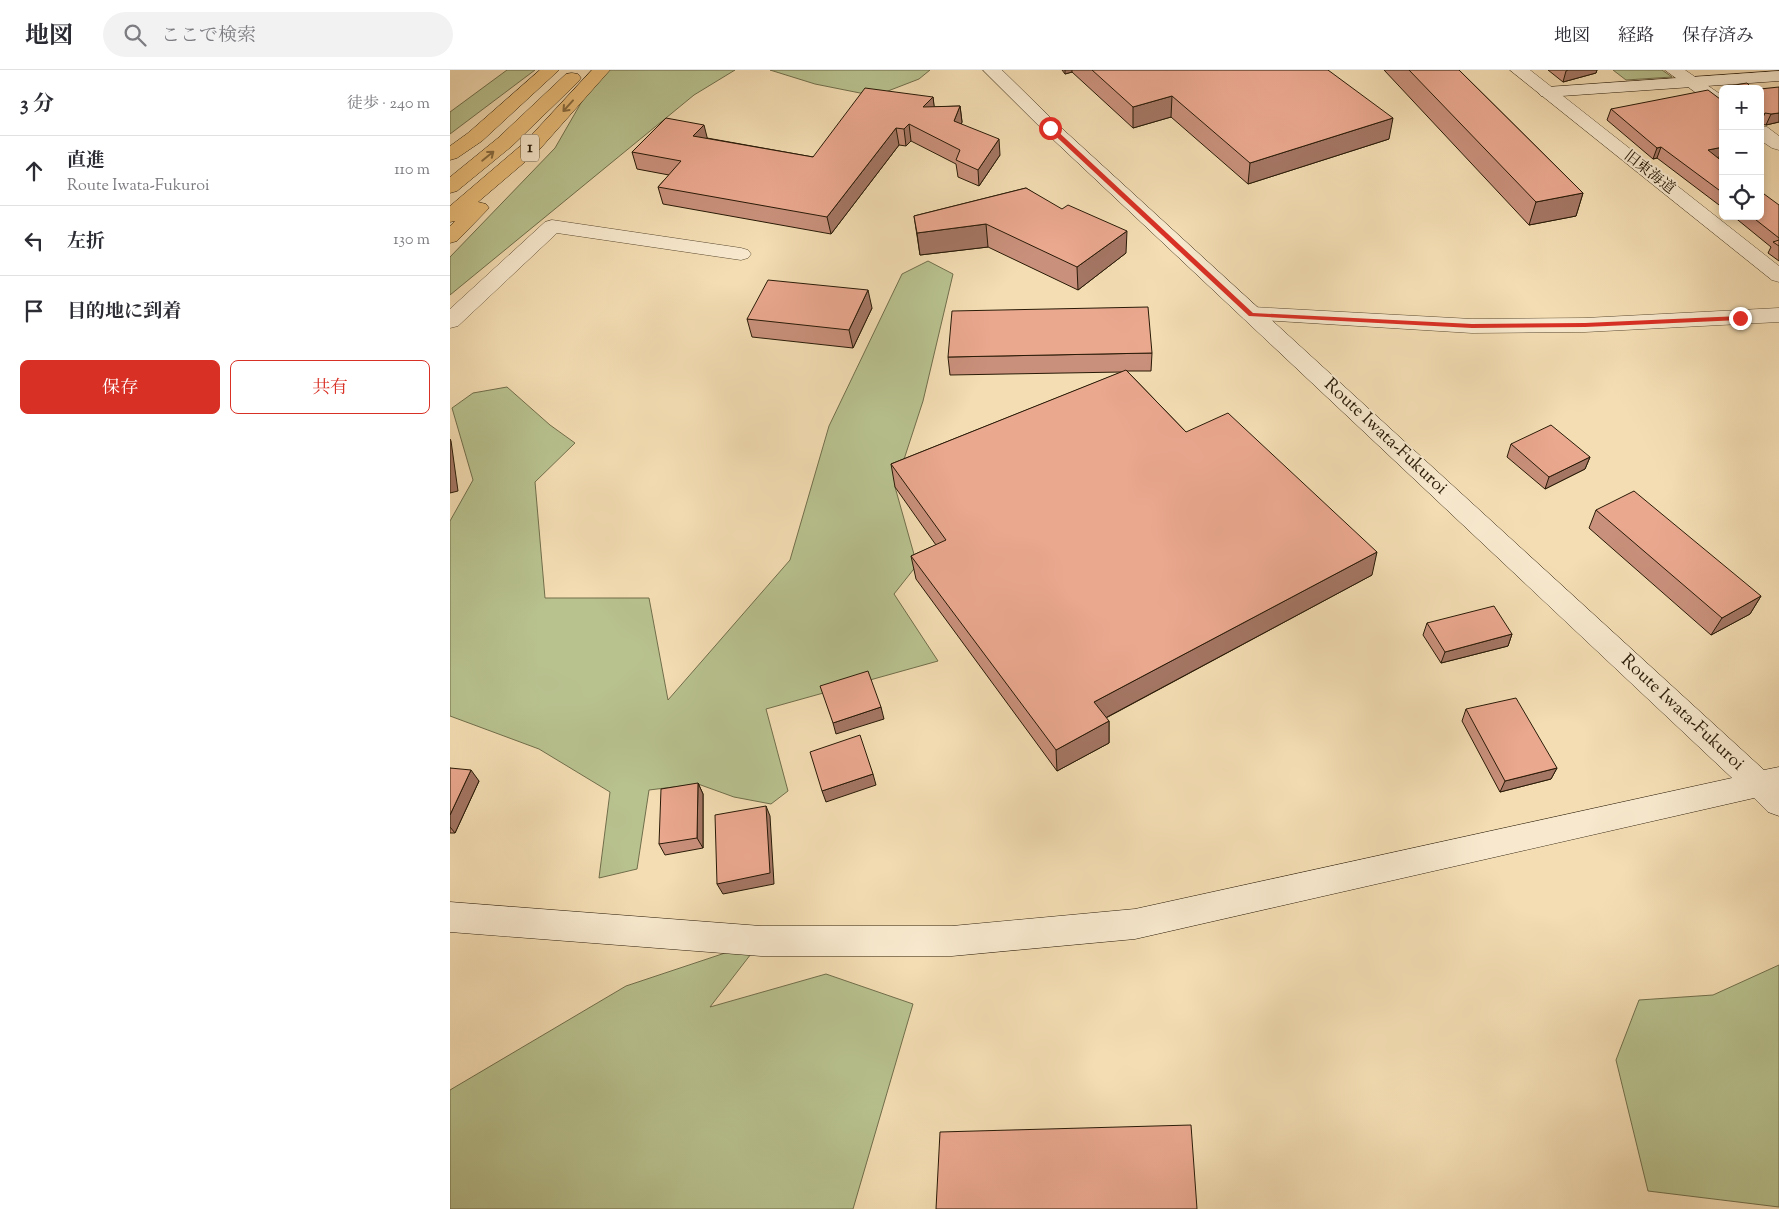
<!DOCTYPE html>
<html lang="ja">
<meta charset="utf-8">
<style>
:root{--surface:#fff;--page:#f2f2f3;--text:#2b2b33;--muted:#7c7c81;--line:#e1e1e2;--accent:#d93025}
body{margin:0;font-family:"Sorts Mill Goudy","Noto Serif JP",serif;background:var(--page);color:var(--text)}
.controls{position:absolute;right:15px;top:15px;display:grid;overflow:hidden;border-radius:8px;box-shadow:0 2px 8px #0003}
.controls button{width:45px;height:45px;display:grid;place-items:center;padding:0;border:0;border-bottom:1px solid var(--line);background:var(--surface);color:var(--text);font:25px sans-serif}
.stop{position:absolute;width:15px;height:15px;margin:-11px;border:4px solid #d93025;border-radius:50%;background:#fff}
.stop.end{background:#d93025;border-color:#fff;box-shadow:0 1px 5px #0008}
.list{margin:0;padding:0;list-style:none}
h2{display:flex;justify-content:space-between;align-items:center;height:65px;margin:0;padding:0 20px;font-size:21px}
h2 small{font-size:16px;font-weight:400;color:var(--muted)}
.list li{display:grid;grid-template-columns:32px 1fr auto;gap:15px;align-items:center;box-sizing:border-box;height:70px;padding:0 20px;border-top:1px solid var(--line)}
.list b{display:block;font-size:19px;white-space:nowrap}
.list p{margin:0;font-size:16px;white-space:nowrap;color:var(--muted)}
.list em{font-size:16px;font-style:normal;color:var(--muted)}
.actions{display:flex;gap:10px;padding:15px 20px}
.actions a{flex:1;padding:11px 0;border:1px solid var(--accent);border-radius:8px;text-align:center;font-size:18px;color:var(--accent)}
.actions .main{background:var(--accent);color:#fff}
.icon{flex:none;width:28px;height:28px;fill:none;stroke:currentColor;stroke-width:2;stroke-linecap:round;stroke-linejoin:round}
.map{position:relative;flex:none;width:1329px;height:1139px;overflow:hidden}
header{display:flex;align-items:center;gap:30px;box-sizing:border-box;height:70px;padding:0 25px;background:var(--surface);border-bottom:1px solid var(--line)}
header strong{font-size:24px}
nav{display:flex;gap:28px;margin-inline-start:auto;font-size:18px}
.search{width:350px;height:45px;background:var(--page);display:flex;align-items:center;gap:12px;box-sizing:border-box;padding:0 18px;border-radius:28px;color:var(--muted);font-size:19px}
main{display:flex}
aside{flex:1;background:var(--surface)}
.map>svg:first-child{display:block}
.green{fill:#b8c28f;stroke:#706e4b}
.lines{fill:none;stroke-linecap:round;stroke-linejoin:round}
.street-casing{stroke:#5b4b32;stroke-width:1}
.secondary-casing{stroke:#281a07;stroke-width:1}
.highway-casing{stroke:#281a07;stroke-width:1}
.street{fill:#f8e9ce;fill-rule:evenodd}
.secondary{fill:#f8e9ce;fill-rule:evenodd}
.highway{fill:#eabe7a;fill-rule:evenodd}
.wall{fill:#c9907b;stroke:#281a07}
.shaded-wall{fill:#a47664;stroke:#281a07}
.building{fill:#eaa88f;stroke:#281a07}
.oneway{stroke:#896c40}
.route{fill:#d93025}
.labels{text-anchor:middle;dominant-baseline:central;stroke-width:4;stroke-linejoin:round;paint-order:stroke}
.far-street-label{font-size:15px;fill:#281a07;stroke:#f8e9ce}
.shield{fill:#f8e9ce;stroke:#665843;stroke-width:1}
.shield-label{font-size:16px;font-weight:bold;fill:#281a07}
.street-label{font-size:18px;fill:#281a07;stroke:#f8e9ce}
</style>
<header>
<strong>地図</strong>
<div class="search"><svg class="icon" aria-label="search" viewBox="0 0 24 24"><circle cx="10" cy="10" r="6"/><path d="M15 15l6 6"/></svg>ここで検索</div>
<nav><a>地図</a><a>経路</a><a>保存済み</a></nav>
</header>
<main>
<aside>
<h2>3 分<small>徒歩 · 240 m</small></h2>
<ul class="list">
<li><svg class="icon" aria-label="ahead" viewBox="0 0 24 24"><path d="M12 20V5M6 11l6-6 6 6"/></svg><div><b>直進</b><p>Route Iwata-Fukuroi</p></div><em>110 m</em></li>
<li><svg class="icon" aria-label="left" viewBox="0 0 24 24"><path d="M17 20v-9H6M10 6l-5 5 5 5"/></svg><div><b>左折</b></div><em>130 m</em></li>
<li><svg class="icon" aria-label="arrive" viewBox="0 0 24 24"><path d="M6 21V4h12l-3 4 3 4H6"/></svg><div><b>目的地に到着</b></div></li>
</ul>
<div class="actions"><a class="main">保存</a><a>共有</a></div>
</aside>
<div class="map">
<svg width="1329" height="1139" viewBox="0 0 1329 1139">
<rect width="100%" height="100%" fill="#f4ddb3"/>
<filter id="stains"><feTurbulence type="fractalNoise" baseFrequency=".004" numOctaves="4"/><feColorMatrix values="0 0 0 0 .2 0 0 0 0 .09 0 0 0 0 .02 0 0 0 .5 -.17"/></filter>
<radialGradient id="worn" r=".72"><stop offset=".6" stop-color="#630" stop-opacity="0"/><stop offset="1" stop-color="#630" stop-opacity=".3"/></radialGradient>
<path class="green" d="M57,0H85L0,64V42Z
M150,0H285L244,25L0,225V187L105,78Z
M320,0H480L469,9L425,26L365,14Z
M1163,0H1212L1222,7L1176,10Z
M478,191L503,204L473,331L445,417L467,495L444,524L488,591L316,639L338,721L321,734L284,727L248,714L199,720L187,799L149,808L160,722L89,679L0,646V451L23,410L2,338L23,323L57,317L100,355L125,373L85,412L95,528H199L218,630L340,490L379,356L452,204Z
M311,871L260,937L376,904L463,934L403,1139H0V1020L176,916Z
M1329,895V1137L1198,1121L1166,990L1189,930L1263,925Z"/>
<g class="lines">
<g class="street-casing">
<path id="street" d="M1060,0H1080L1329,196V212L1322,210Z
M1215,0H1235L1273,26V39L1267,38Z
M1310,56L1317,57L1329,66V80L1322,78L1310,70Z
M102,150L291,178L298,180L301,184L298,188L291,190L107,163L8,256L0,258V239L95,152Z
M802,237L1022,249L1135,248L1329,238V252L1135,262L1022,263L794,249L791,244L794,239Z"/>
</g>
<g class="secondary-casing">
<path id="secondary" d="M533,0H552L606,53L1314,700L1329,697V746L1318,742L1304,728L685,869L502,886H311L0,862V832L311,856H502L685,839L1282,708L594,61Z
M1329,1V11L1097,27L1091,26L1088,22L1091,18L1097,17Z"/>
</g>
<g class="highway-casing">
<path id="highway" d="M90,0H109L32,71L7,88L0,90V76L18,63Z
M142,0H160L89,80L28,132L36,134L39,138L7,171L0,173V156L5,151L0,152V136L75,72Z
M122,3L128,4L131,8L128,12L62,76L7,121L0,123V107L48,68L116,4Z"/>
</g>
<use href="#street" class="street"/>
<use href="#secondary" class="secondary"/>
<use href="#highway" class="highway"/>
</g>
<path class="wall" d="M612,0H878L939,69L798,114L721,47L683,58L622,2L615,4Z
M934,0H1009L1133,123L1126,146L1079,155Z
M1098,0H1147L1146,3L1113,12Z
M1310,19L1329,52L1316,55L1310,54Z
M483,27L484,37L510,36L512,52L511,54L550,85L529,116L508,107L506,94L461,71L456,76L449,75L381,164L213,134L208,117L219,105L187,99L182,82L257,68L363,87Z
M1161,39L1268,88L1273,92V138L1207,88L1203,89L1157,50Z
M576,118L676,183L628,220L538,177L470,185L464,146Z
M1329,135V191L1318,183L1321,177L1283,146H1310Z
M422,238L403,278L302,267L297,249Z
M702,283L701,301H677L736,362L922,505L656,648L659,651V673L607,701L466,509L461,486L486,475L445,417L441,394L672,302L500,305L498,287Z
M1061,374L1140,387L1135,399L1095,419L1057,387Z
M1146,440L1311,526L1300,544L1261,565L1139,458Z
M977,553L1062,564L1058,576L991,593L973,565Z
M1016,639L1107,698L1101,709L1050,722L1012,651Z
M0,698L29,711L5,763H0Z
M248,713L253,724V778L215,785L209,774Z"/>
<path class="shaded-wall" d="M615,0H622V2L615,4Z
M1118,0H1147L1146,3L1113,12L1116,1Z
M722,26L721,47L683,58V37Z
M483,27L485,43L473,37Z
M510,36L512,52L506,68L504,51Z
M1315,43L1310,54V47Z
M1329,43V52L1316,55L1321,44Z
M943,48L939,69L798,114L800,93Z
M459,54L461,71L456,76L454,59Z
M254,55L258,71L243,66Z
M446,58L449,75L381,164L377,147Z
M549,69L550,85L529,116L528,100Z
M1211,77L1207,88L1203,89L1207,78Z
M1273,77V86L1254,91L1258,80Z
M1133,123L1126,146L1079,155L1086,132Z
M536,154L538,177L470,185L467,163Z
M677,161L676,183L628,220L627,197Z
M418,220L422,238L403,278L399,260Z
M0,369L1,371L8,421L0,423Z
M1140,387L1135,399L1095,419L1099,407Z
M927,482L922,505L644,654V632Z
M1311,526L1300,544L1261,565L1272,548Z
M1062,564L1058,576L991,593L995,582Z
M431,637L434,649L386,664L383,653Z
M659,651V673L607,701L606,680Z
M1107,698L1101,709L1050,722L1055,711Z
M21,700L29,711L5,763L0,757V745Z
M423,704L426,715L376,732L372,721Z
M248,713L253,724V778L247,768Z
M316,736L320,746L324,814L273,824L267,814Z"/>
<path class="building" d="M642,0H878L943,48L800,93L722,26L683,37Z
M959,0H1009L1133,123L1086,132Z
M1297,13L1303,19H1279V16Z
M1329,17V43L1321,44L1315,43L1313,46L1310,47V19Z
M415,18L483,27L473,37L510,36L504,51L549,69L528,100L506,90L510,80L459,54L454,59L446,58L377,147L208,117L231,91L182,82L216,48L254,55L243,66L363,87Z
M1258,20L1270,29H1273V77L1258,80L1273,92V123L1211,77L1207,78L1161,39Z
M576,118L612,139L618,135L677,161L627,197L536,154L467,163L464,146Z
M1310,121L1329,135V168L1301,146H1310Z
M1329,170V176L1323,172Z
M318,210L418,220L399,260L297,249Z
M698,237L702,283L498,287L502,241Z
M676,300L736,362L778,343L927,482L644,632L659,651L606,680L461,486L496,470L441,394Z
M1101,355L1140,387L1099,407L1061,374Z
M1184,421L1311,526L1272,548L1146,440Z
M1044,536L1062,564L995,582L977,553Z
M418,601L431,637L383,653L370,616Z
M1066,628L1107,698L1055,711L1016,639Z
M410,665L423,704L372,721L360,682Z
M0,698L21,700L0,745Z
M248,713L247,768L209,774L211,719Z
M316,736L320,803L267,814L265,745Z
M741,1055L747,1139H486L490,1062Z"/>
<defs><path id="oneway-shaft" d="M-6 0H5M1.5-3L5.5 0L1.5 3" fill="none" stroke-width="1.6" stroke-linecap="round" stroke-linejoin="round" transform="scale(1.25)"/></defs>
<g class="oneway">
<use href="#oneway-shaft" transform="translate(118 36) rotate(132)"/>
<use href="#oneway-shaft" transform="translate(38 86) rotate(-39)"/>
</g>
<path class="route" d="M598,56H602L803,243L1022,254L1135,253L1290,246L1293,248L1290,250L1135,257L1022,258L799,246L598,59Z"/>
<g class="labels">
<g class="far-street-label">
<text transform="translate(1199 103) rotate(38)">旧東海道</text>
</g>
<rect class="shield" x="71" y="64.5" width="18" height="27" rx="4"/>
<g class="shield-label">
<text x="80" y="78">1</text>
</g>
<g class="street-label">
<text transform="translate(935 367) rotate(43)">Route Iwata-Fukuroi</text>
<text transform="translate(1232 643) rotate(43)">Route Iwata-Fukuroi</text>
</g>
</g>
<rect width="100%" height="100%" filter="url(#stains)"/>
<rect width="100%" height="100%" fill="url(#worn)"/>
</svg>
<div class="controls">
<button>+</button>
<button>−</button>
<button><svg class="icon" aria-label="locate" viewBox="0 0 24 24"><circle cx="12" cy="12" r="6"/><path d="M12 2v4M12 18v4M2 12h4M18 12h4"/></svg></button>
</div>
<div class="stop" style="left:600px;top:58px"></div>
<div class="stop end" style="left:1290px;top:248px"></div>
</div>
</main>
